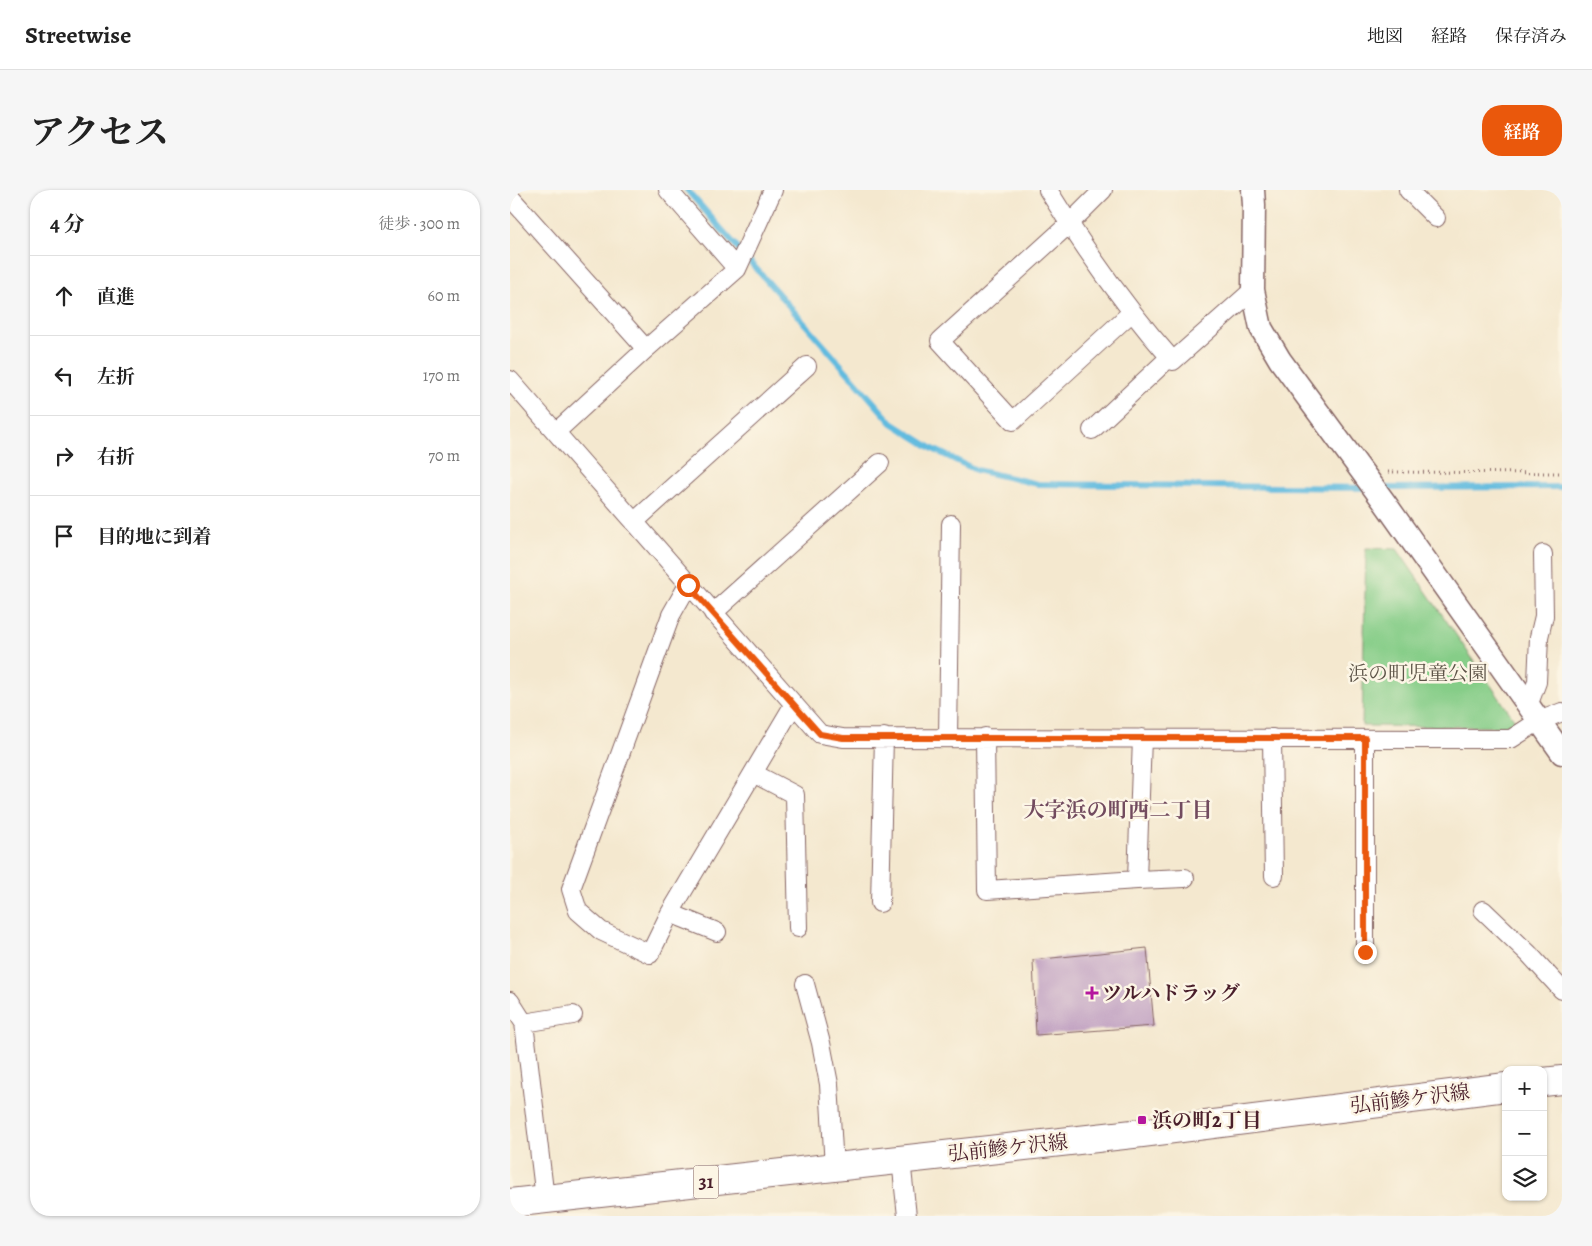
<!DOCTYPE html>
<html lang="ja">
<meta charset="utf-8">
<style>
:root{--surface:#fff;--page:#f6f6f6;--text:#222;--muted:#767676;--line:#e0e0e0;--accent:#ea580c}
body{margin:0;font-family:Alegreya,"Noto Serif JP",serif;background:var(--page);color:var(--text)}
.controls{position:absolute;right:15px;bottom:15px;display:grid;overflow:hidden;border-radius:10px;box-shadow:0 1px 4px #0004}
.controls button{width:45px;height:45px;display:grid;place-items:center;padding:0;border:0;border-bottom:1px solid var(--line);background:var(--surface);color:var(--text);font:25px sans-serif}
.stop{position:absolute;width:15px;height:15px;margin:-11px;border:4px solid #ea580c;border-radius:50%;background:#fff}
.stop.end{background:#ea580c;border-color:#fff;box-shadow:0 1px 5px #0008}
.list{margin:0;padding:0;list-style:none}
h2{display:flex;justify-content:space-between;align-items:center;height:65px;margin:0;padding:0 20px;font-size:21px}
h2 small{font-size:16px;font-weight:400;color:var(--muted)}
.list li{display:grid;grid-template-columns:32px 1fr auto;gap:15px;align-items:center;box-sizing:border-box;height:80px;padding:0 20px;border-top:1px solid var(--line)}
.list b{display:block;font-size:19px;white-space:nowrap}
.list em{font-size:16px;font-style:normal;color:var(--muted)}
.icon{flex:none;width:28px;height:28px;fill:none;stroke:currentColor;stroke-width:2;stroke-linecap:round;stroke-linejoin:round}
.map{position:relative;flex:none;width:1052px;height:1026px;overflow:hidden;border-radius:20px}
header{display:flex;align-items:center;gap:30px;box-sizing:border-box;height:70px;padding:0 25px;background:var(--surface);border-bottom:1px solid var(--line)}
header strong{font-size:24px}
nav{display:flex;gap:28px;margin-inline-start:auto;font-size:18px}
.intro{display:flex;align-items:center;justify-content:space-between;box-sizing:border-box;height:120px;padding:0 30px}
h1{margin:0;font-size:35px}
.button{padding:12px 22px;border-radius:20px;background:var(--accent);color:#fff;font-size:18px;font-weight:700}
main{display:flex;gap:30px;padding:0 30px}
aside{flex:1;background:var(--surface);border-radius:20px;box-shadow:0 1px 4px #0004}
.map>svg:first-child{display:block}
.green{fill:#86cd88;stroke:#68765a}
.lines{fill:none;stroke-linecap:round;stroke-linejoin:round}
.stream{stroke:#62bbdf;stroke-width:6}
.building{fill:#bd9cc0}
.minor-casing{stroke:#866564;stroke-width:20}
.tertiary-casing{stroke:#866564;stroke-width:25}
.primary-casing{stroke:#866564;stroke-width:30}
.path{stroke:#866564;stroke-width:3;stroke-dasharray:1 4;stroke-linecap:butt}
.minor{stroke:#fff;stroke-width:18}
.tertiary{stroke:#fff;stroke-width:22}
.primary{stroke:#fff;stroke-width:28}
.route{stroke:#ea580c;stroke-width:6}
.poi-dot{fill:#b5179e;stroke:#fcf5e5;stroke-width:2}
.labels{text-anchor:middle;dominant-baseline:central;stroke-width:5;stroke-linejoin:round;paint-order:stroke}
.shield{fill:#fcf5e5;stroke:#7f5f63;stroke-width:1}
.shield-label{font-size:19px;font-weight:bold;fill:#4a1f2b}
.park-label{font-size:20px;fill:#5c5347;stroke:#fcf5e5}
.poi-label{font-size:20px;font-weight:bold;fill:#4a1f2b;stroke:#fcf5e5;text-anchor:start}
.street-label{font-size:20px;fill:#4a1f2b;stroke:#fcf5e5}
.neighbourhood-label{font-size:21px;font-weight:bold;fill:#724b5f;stroke:#fcf5e5}
</style>
<header>
<strong>Streetwise</strong>
<nav><a>地図</a><a>経路</a><a>保存済み</a></nav>
</header>
<div class="intro"><h1>アクセス</h1><a class="button">経路</a></div>
<main>
<aside>
<h2>4 分<small>徒歩 · 300 m</small></h2>
<ul class="list">
<li><svg class="icon" aria-label="ahead" viewBox="0 0 24 24"><path d="M12 20V5M6 11l6-6 6 6"/></svg><div><b>直進</b></div><em>60 m</em></li>
<li><svg class="icon" aria-label="left" viewBox="0 0 24 24"><path d="M17 20v-9H6M10 6l-5 5 5 5"/></svg><div><b>左折</b></div><em>170 m</em></li>
<li><svg class="icon" aria-label="right" viewBox="0 0 24 24"><path d="M7 20v-9h11M14 6l5 5-5 5"/></svg><div><b>右折</b></div><em>70 m</em></li>
<li><svg class="icon" aria-label="arrive" viewBox="0 0 24 24"><path d="M6 21V4h12l-3 4 3 4H6"/></svg><div><b>目的地に到着</b></div></li>
</ul>
</aside>
<div class="map">
<svg width="1052" height="1026" viewBox="0 0 1052 1026">
<rect width="100%" height="100%" fill="#fcf5e5"/>
<filter id="ink" filterUnits="userSpaceOnUse"><feTurbulence type="fractalNoise" baseFrequency=".02" numOctaves="2"/><feDisplacementMap in="SourceGraphic" scale="10" xChannelSelector="R" yChannelSelector="G"/><feConvolveMatrix kernelMatrix="1 2 1 2 8 2 1 2 1" color-interpolation-filters="sRGB"/></filter>
<filter id="wash" filterUnits="userSpaceOnUse"><feTurbulence type="fractalNoise" baseFrequency=".0096" numOctaves="4" result="noise"/><feDisplacementMap in="SourceGraphic" scale="20" xChannelSelector="R" yChannelSelector="G"/><feGaussianBlur stdDeviation="1.12" result="paint"/><feColorMatrix in="noise" values="0 0 0 0 0 0 0 0 0 0 0 0 0 0 0 0 0 1.4 0 .05"/><feComposite in="paint" operator="in"/></filter>
<g filter="url(#wash)">
<rect width="100%" height="100%" fill="#f4e8cf"/>
<path class="green" d="M856,358L887,359L1006,532L991,537L852,536Z"/>
<g class="lines">
<path class="stream" d="M177,0L382,233L423,259L466,280L528,294L859,298
M872,298L1052,297"/>
</g>
<g id="blocks">
<path class="building" d="M637,758L644,836L526,845L523,770Z"/>
</g>
</g>
<g filter="url(#ink)">
<use href="#blocks" fill-opacity="0" stroke="#866564" stroke-width="1"/>
<g class="lines">
<g class="minor-casing">
<path id="minor" d="M158,0L227,79
M538,0C575,60 616,118 663,171L743,100
M593,0L559,34L430,151L503,231L622,122
M898,0L926,28
M0,7L136,159
M0,190L310,544L333,548L1001,549L1029,531L1052,522
M582,240L660,167
M46,242L136,159L227,79L263,0
M124,332L297,176
M178,395L161,425L61,699L68,721L91,741L140,764L160,723L284,514
M203,423L370,273
M1018,516L1027,492L1029,447L1034,426L1033,364
M475,547L477,700L627,690L632,548
M438,548L441,334
M762,548L764,686
M855,549V762
M243,583L285,605L288,738
M627,690L675,688
M370,713L374,547
M973,720L1019,764L1052,800
M160,723L207,742
M295,794L311,853L319,894L324,977
M0,811L14,833L35,1009
M14,833L63,825
M391,970L397,1026"/>
</g>
<g class="tertiary-casing">
<path id="tertiary" d="M743,0L744,15L743,100L751,138L770,170L875,313L1052,563"/>
</g>
<g class="primary-casing">
<path id="primary" d="M1033,892L1052,890
M0,1013L632,943L996,897"/>
</g>
<path class="path" d="M878,282L1052,283"/>
<use href="#minor" class="minor"/>
<use href="#tertiary" class="tertiary"/>
<use href="#primary" class="primary"/>
</g>
</g>
<g class="lines" filter="url(#ink)">
<path class="route" d="M178,395L310,544L333,548H855V762"/>
</g>
<g class="poi-dot">
<path d="M579.5 795.5h5v5h5v5h-5v5h-5v-5h-5v-5h5z"/>
<rect x="627" y="925" width="10" height="10" rx="2.5"/>
</g>
<g class="labels">
<rect class="shield" x="183.5" y="975.5" width="25" height="33" rx="4"/>
<g class="shield-label">
<text x="196" y="992">31</text>
</g>
<g class="park-label">
<text x="908" y="483">浜の町児童公園</text>
</g>
<g class="poi-label">
<text x="592" y="803">ツルハドラッグ</text>
<text x="642" y="930">浜の町2丁目</text>
</g>
<g class="street-label">
<text transform="translate(900 909) rotate(-7)">弘前鰺ケ沢線</text>
<text transform="translate(498 958) rotate(-6)">弘前鰺ケ沢線</text>
</g>
<g class="neighbourhood-label">
<text x="608" y="620">大字浜の町西二丁目</text>
</g>
</g>
</svg>
<div class="controls">
<button>+</button>
<button>−</button>
<button><svg class="icon" aria-label="layers" viewBox="0 0 24 24"><path d="M12 4l9 5-9 5-9-5zM3 14l9 5 9-5"/></svg></button>
</div>
<div class="stop" style="left:178px;top:395px"></div>
<div class="stop end" style="left:855px;top:762px"></div>
</div>
</main>
